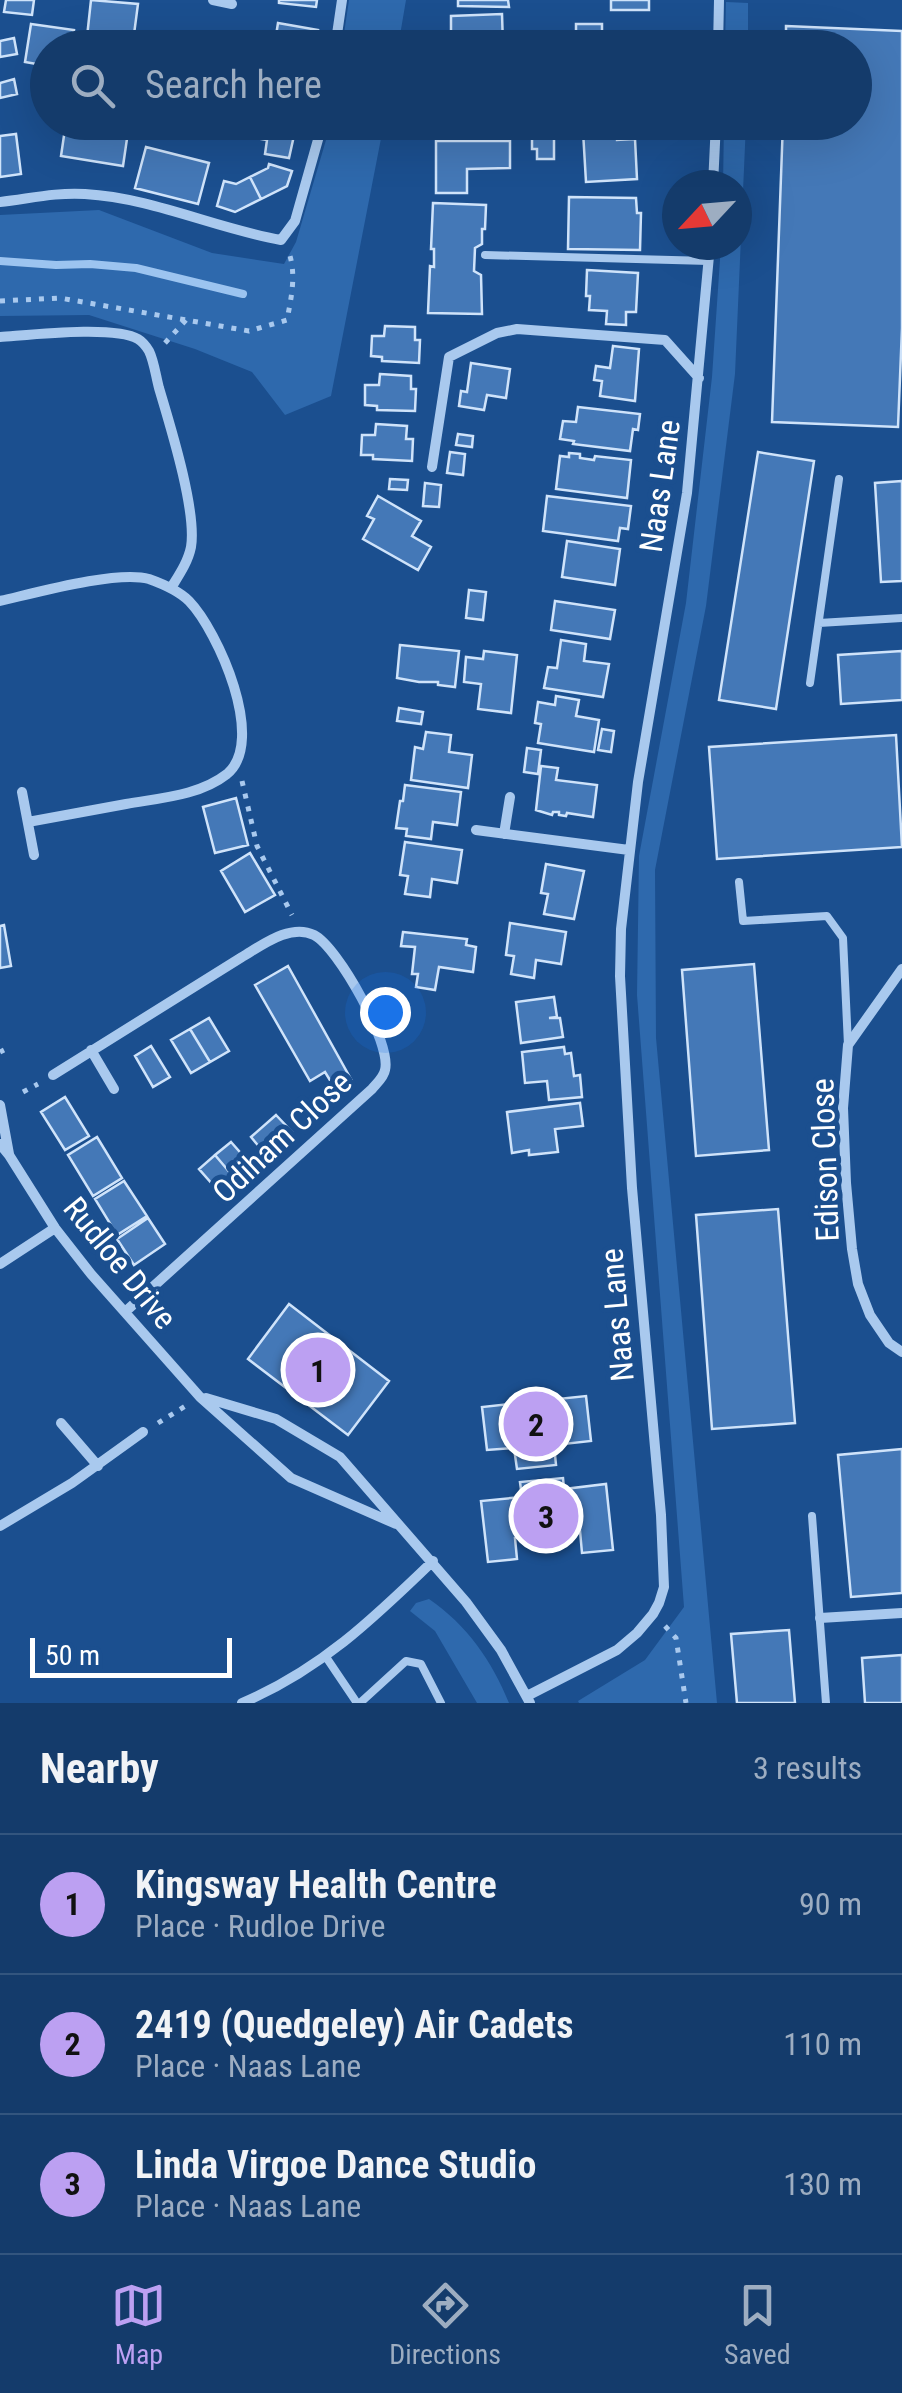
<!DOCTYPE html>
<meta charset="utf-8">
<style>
:root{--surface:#143b6b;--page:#1d4271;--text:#f1f3f6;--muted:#9dadc1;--line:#33557e;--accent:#bca0f2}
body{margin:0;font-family:"Roboto Condensed",sans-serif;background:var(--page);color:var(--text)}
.compass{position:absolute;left:662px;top:170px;width:90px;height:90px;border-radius:50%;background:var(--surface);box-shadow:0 10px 40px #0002;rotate:244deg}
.scale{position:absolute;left:30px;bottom:25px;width:202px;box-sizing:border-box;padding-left:10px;border:5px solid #fff;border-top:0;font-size:28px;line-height:35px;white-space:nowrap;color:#fff;-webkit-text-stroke:8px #1b4f8f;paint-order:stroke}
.you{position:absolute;left:385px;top:1012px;width:35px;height:35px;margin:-25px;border:8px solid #fff;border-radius:50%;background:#1a73e8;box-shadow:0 0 0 15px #1a73e833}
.badge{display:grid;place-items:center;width:65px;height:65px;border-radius:50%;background:var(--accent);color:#111;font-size:32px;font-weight:700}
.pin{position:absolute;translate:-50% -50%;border:5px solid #fff;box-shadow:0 2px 10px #0006}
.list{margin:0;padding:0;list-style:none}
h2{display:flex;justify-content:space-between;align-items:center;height:130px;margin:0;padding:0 40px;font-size:42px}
h2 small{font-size:32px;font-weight:400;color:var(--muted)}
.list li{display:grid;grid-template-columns:65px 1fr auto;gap:30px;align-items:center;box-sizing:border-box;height:140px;padding:0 40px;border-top:2px solid var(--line)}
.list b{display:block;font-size:38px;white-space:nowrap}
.list p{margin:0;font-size:32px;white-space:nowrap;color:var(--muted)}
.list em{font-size:32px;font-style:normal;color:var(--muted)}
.icon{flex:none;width:55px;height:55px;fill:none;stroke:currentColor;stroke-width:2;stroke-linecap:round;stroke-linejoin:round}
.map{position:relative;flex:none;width:902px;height:1703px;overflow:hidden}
.search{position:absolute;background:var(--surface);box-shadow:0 10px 40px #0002;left:30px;right:30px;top:30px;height:110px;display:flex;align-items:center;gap:25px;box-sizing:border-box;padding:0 35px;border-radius:55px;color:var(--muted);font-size:38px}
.sheet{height:550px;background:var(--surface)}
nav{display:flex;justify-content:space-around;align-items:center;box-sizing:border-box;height:140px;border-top:2px solid var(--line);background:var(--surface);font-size:28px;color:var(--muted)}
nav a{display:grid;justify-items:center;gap:5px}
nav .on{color:var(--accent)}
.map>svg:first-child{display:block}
.green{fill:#2e69ad}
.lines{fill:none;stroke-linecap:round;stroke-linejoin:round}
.stream{stroke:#9cc4f0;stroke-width:8}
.building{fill:#4478b7;stroke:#cfe3fa;stroke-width:2.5}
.path{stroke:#a9c9ee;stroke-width:5;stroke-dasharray:5 8;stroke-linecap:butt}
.service{stroke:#a9c9ee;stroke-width:8}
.minor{stroke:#a9c9ee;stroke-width:10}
.labels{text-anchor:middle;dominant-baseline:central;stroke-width:10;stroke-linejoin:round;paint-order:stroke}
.street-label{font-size:32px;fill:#fff;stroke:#1b4f8f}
</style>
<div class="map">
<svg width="902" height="1703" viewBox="0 0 902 1703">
<rect width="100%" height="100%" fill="#1b4f8f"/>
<path class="green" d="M349,0H406L398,47H342Z
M726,2L748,3V47H725Z
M331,123H384L331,396L285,415L252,372L195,349L89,315L0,316V215L99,210L212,253L284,264L296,242Z
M724,123H746L735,374L706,606L655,870L656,1038L717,1703H579L578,1701L645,1660L684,1607L637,995L639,856L686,603L712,377L721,245H737V185H723Z
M429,1599C467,1625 492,1661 509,1703H477L435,1631L410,1611L416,1603Z"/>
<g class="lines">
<path class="stream" d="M0,261L56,265L90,264L136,268L243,294"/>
</g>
<path class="building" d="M6,0H34L32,15L4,12Z
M91,0L138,4L133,42L87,37Z
M279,0H317L316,7L279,3Z
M458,0H508L509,7L458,6Z
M611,0H649V10H611Z
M502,14L503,45L526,44V48H464V39L451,40V16Z
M278,23L318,30L315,48H274Z
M31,24L74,30L72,48H48V66L25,62Z
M576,24H602V40L576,39Z
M786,26L902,31V328L898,427L772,422L783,122H854V48H786Z
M149,32L233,46L232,48H147Z
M645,35V43L658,42V48H624V44L629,43L628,36Z
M14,38L17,54L0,57V41Z
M14,79L17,94L0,98V83Z
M66,122H113L129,125L123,166L61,156Z
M247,122H297L289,158L265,154L267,140L245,136Z
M461,122H495V132L462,133Z
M616,129L617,140L635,139L637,179L586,182L583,131Z
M554,133V159H537V149H532V134Z
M16,134L21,174L0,177V136Z
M436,141H510V168L467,169V193H436Z
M146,147L209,163L198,204L135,188Z
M269,164L292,171L287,186L261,199L250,177L268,168Z
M250,177L261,199L235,212L217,206L224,181L236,184Z
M569,197L636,198L637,213H641L640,250L568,249Z
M433,203L486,205L485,229H482V244L475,248L474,271L481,275L482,314L428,313L430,266L434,267V249H431Z
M587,270L638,273L636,312H626V325L606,324L607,311L589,310L590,296H586Z
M385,326L415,327V340H420L419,363L382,361V357L371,356L372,336H384Z
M613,346L639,349L635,401L600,396L602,381L594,380L596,366L610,368Z
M471,363L510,369L506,398L487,395L484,410L459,406L461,391L467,392Z
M380,374L411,376V389H416L415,411L377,410V406L365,405V385H379Z
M578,407L640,414L638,430L633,429L630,451L573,444L574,441L560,439L563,421L576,422Z
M376,424L407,426L406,439H413L412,461L373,459V455H361L362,435H375Z
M458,434L473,436L472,447L456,445Z
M450,452L465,454L463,475L447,473Z
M758,452L814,461L776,709L719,700Z
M569,453L580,454V458L594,460L595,456L631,460L627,498L556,489L560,456L569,457Z
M390,479L408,480L407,490L389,489Z
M902,481V581L881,582L875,483Z
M425,483L441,485L439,507L423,506Z
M378,496L421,521L412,536L431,547L418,570L363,539L374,519L367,516Z
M547,496L631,506L628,529L620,528L618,541L543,531Z
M567,541L620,549L615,585L562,577Z
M469,590L486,592L483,620L466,618Z
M555,601L615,610L610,639L551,630Z
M561,640L586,644L584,661L609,664L603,697L544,688L548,667L557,668Z
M400,645L459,651L455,687L438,685V682H419L397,678Z
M484,651L517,655L511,713L478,709L481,684L464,682L466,657L483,659Z
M902,651V700L841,704L838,655Z
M556,696L579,700L576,716L599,720L594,752L538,743L541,724L535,723L538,702L555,705Z
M399,708L423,712L421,724L397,721Z
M602,729L614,731L611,752L598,750Z
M426,732L451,735L449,752L472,755L468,788L411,780L415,747L423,749Z
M896,735L902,847L717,859L709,747Z
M527,748L541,750L538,774L524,772Z
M541,766L558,768L556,780L597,785L593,817L567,813L566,816L559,815V812H553L552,815L536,810Z
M405,785L461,792L457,825L433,822L431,839L406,836L407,829L396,828L400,801H403Z
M236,798L248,845L215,853L203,807Z
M405,842L462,850L457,883L432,879L430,897L405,894L408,876L400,875Z
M250,853L275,895L245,912L221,871Z
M546,864L584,871L574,919L544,914L548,894L541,893Z
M510,923L566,932L561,964L536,960L534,978L511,974L514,956L506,955Z
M4,925L11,966L0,968V926Z
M403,932L467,939L466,945L476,947L473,972L439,967L435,990L416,987L418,974H412L415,947L401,946Z
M754,964L769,1150L696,1156L682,970Z
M288,966L352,1081L336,1090L325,1072L310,1081L255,985Z
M554,997L557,1017L549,1018H560L563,1037L521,1043L516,1002Z
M209,1018L229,1051L210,1062L190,1029Z
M190,1029L210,1062L191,1073L171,1040Z
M151,1046L170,1077L153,1087L135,1056Z
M564,1047L565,1054L571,1053L574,1076L580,1075L582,1097L549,1100L547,1081L525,1083L522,1052Z
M65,1097L89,1136L65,1150L41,1112Z
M580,1103L583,1126L555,1129L558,1152L529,1155V1150L512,1153L507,1112Z
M276,1115L292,1132L266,1155L251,1137Z
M97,1137L122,1178L93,1196L68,1155Z
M231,1142L253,1167L237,1181L215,1155Z
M215,1155L237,1181L221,1194L199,1169Z
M124,1181L147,1216L117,1235L95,1199Z
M778,1209L795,1423L712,1429L696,1215Z
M148,1218L165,1244L134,1265L117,1239Z
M289,1304L389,1381L348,1435L248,1359Z
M586,1396L591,1441L554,1445L556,1465L517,1469L514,1448L487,1450L482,1407Z
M902,1449V1593L851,1597L838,1455Z
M563,1478L564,1489L606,1484L613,1550L582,1553L580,1531L515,1538L517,1559L488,1562L481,1501L522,1497L520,1482Z
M789,1630L795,1703H737L731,1634Z
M902,1655V1703H865L862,1658Z"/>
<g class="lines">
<path class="path" d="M0,301L60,298L249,331L287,320C291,299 296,277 290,256
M165,343L186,320
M242,781L257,846L292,915
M0,1052L4,1050
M23,1092L38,1084
M158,1423L187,1405
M665,1626L676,1638L686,1703"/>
<path class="service" d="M485,255L709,261
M819,623L902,618
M810,683L839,479
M739,882L743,921L827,916L843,938L848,1045
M812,1516L826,1703
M326,1657L357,1703
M360,1703L406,1661L421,1664L441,1703"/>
<path class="minor" d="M213,0L232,4
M335,48L342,0
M718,48L719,0
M713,185L716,122
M0,202C28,199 56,192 85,194C153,198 214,228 281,240L295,221L323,122
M0,337C29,335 115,325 138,339C143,342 146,346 149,351C154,361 156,377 159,388C170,425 197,511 191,547C188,562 179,575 171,588
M432,467L449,357L497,333L517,329L665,340L699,378
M0,601C35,593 117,570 149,579C163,584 179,591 189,601C218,631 267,741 227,774C199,796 159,798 126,804C93,810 61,816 28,822
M22,792L34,855
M476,830L629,850
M504,834L510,797
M902,969L848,1045L843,1108L846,1183L852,1249L858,1284L870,1315L889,1343L902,1352
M91,1050L114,1089
M53,1075L242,957C261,946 290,923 314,935C338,947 392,1044 385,1070C384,1077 377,1083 372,1089L125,1312
M0,1105L9,1154
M0,1144L9,1155L55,1228L91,1274L200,1397L291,1478L396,1524
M0,1264L55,1228
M206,1398L276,1419L340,1457L466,1602L501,1650L530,1703
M61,1423L98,1466
M0,1526L72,1483L143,1432
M820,1618L902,1613
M527,1696L617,1650L637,1633L653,1614L659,1603L664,1587L661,1515L632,1188L620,976L621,929L638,782L687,493L710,245
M242,1703C320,1670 373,1619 433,1561"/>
</g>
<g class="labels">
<g class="street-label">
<text transform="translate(660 486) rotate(-82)">Naas Lane</text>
<text transform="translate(282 1137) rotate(-43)">Odiham Close</text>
<text transform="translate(825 1160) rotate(-92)">Edison Close</text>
<text transform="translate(120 1263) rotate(51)">Rudloe Drive</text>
<text transform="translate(617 1315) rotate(-95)">Naas Lane</text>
</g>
</g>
</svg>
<svg class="compass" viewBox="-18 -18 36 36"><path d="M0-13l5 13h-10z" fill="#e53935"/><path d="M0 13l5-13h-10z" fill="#9dadc1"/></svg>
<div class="scale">50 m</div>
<div class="you"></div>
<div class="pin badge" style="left:318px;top:1370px">1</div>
<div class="pin badge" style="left:536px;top:1424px">2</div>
<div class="pin badge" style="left:546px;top:1516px">3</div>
<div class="search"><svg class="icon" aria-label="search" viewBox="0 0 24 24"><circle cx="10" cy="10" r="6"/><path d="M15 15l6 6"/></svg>Search here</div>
</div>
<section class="sheet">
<h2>Nearby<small>3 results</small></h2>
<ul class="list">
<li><span class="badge">1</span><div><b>Kingsway Health Centre</b><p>Place · Rudloe Drive</p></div><em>90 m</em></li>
<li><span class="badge">2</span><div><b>2419 (Quedgeley) Air Cadets</b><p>Place · Naas Lane</p></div><em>110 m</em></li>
<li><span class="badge">3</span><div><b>Linda Virgoe Dance Studio</b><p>Place · Naas Lane</p></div><em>130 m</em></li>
</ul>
</section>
<nav>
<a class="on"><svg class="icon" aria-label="map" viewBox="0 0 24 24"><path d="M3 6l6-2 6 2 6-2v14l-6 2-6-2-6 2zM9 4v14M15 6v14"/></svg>Map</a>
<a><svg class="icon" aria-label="directions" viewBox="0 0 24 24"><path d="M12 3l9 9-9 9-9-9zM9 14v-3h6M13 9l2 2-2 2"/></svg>Directions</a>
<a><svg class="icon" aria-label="saved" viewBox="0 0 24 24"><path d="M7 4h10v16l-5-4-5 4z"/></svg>Saved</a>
</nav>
